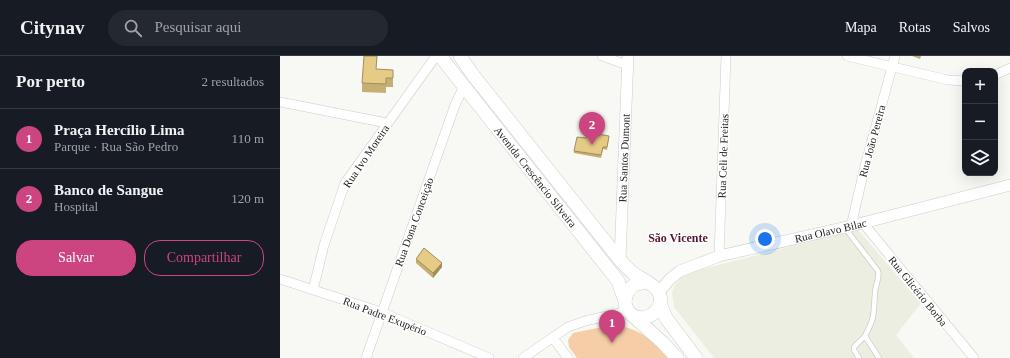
<!DOCTYPE html>
<html lang="pt">
<meta charset="utf-8">
<style>
:root{--surface:#171b24;--page:#242831;--text:#f1f3f6;--muted:#9ea1a6;--line:#363941;--accent:#cc4480}
body{margin:0;font-family:Georgia,serif;background:var(--page);color:var(--text)}
.controls{position:absolute;right:12px;top:12px;display:grid;overflow:hidden;border-radius:8px;box-shadow:0 4px 16px #0002}
.controls button{width:36px;height:36px;display:grid;place-items:center;padding:0;border:0;border-bottom:1px solid var(--line);background:var(--surface);color:var(--text);font:20px sans-serif}
.you{position:absolute;left:485px;top:183px;width:14px;height:14px;margin:-10px;border:3px solid #fff;border-radius:50%;background:#1a73e8;box-shadow:0 0 0 6px #1a73e833}
.badge{display:grid;place-items:center;width:26px;height:26px;border-radius:50%;background:var(--accent);color:#fff;font-size:13px;font-weight:700}
.pin{position:absolute;translate:-50% -33px;filter:drop-shadow(0 1px 2px #0008)}
.pin::after{content:'';position:absolute;top:21px;width:14px;height:12px;background:inherit;clip-path:polygon(0 0,100% 0,50% 100%)}
.list{margin:0;padding:0;list-style:none}
h2{display:flex;justify-content:space-between;align-items:center;height:52px;margin:0;padding:0 16px;font-size:17px}
h2 small{font-size:13px;font-weight:400;color:var(--muted)}
.list li{display:grid;grid-template-columns:26px 1fr auto;gap:12px;align-items:center;box-sizing:border-box;height:60px;padding:0 16px;border-top:1px solid var(--line)}
.list b{display:block;font-size:15px;white-space:nowrap}
.list p{margin:0;font-size:13px;white-space:nowrap;color:var(--muted)}
.list em{font-size:13px;font-style:normal;color:var(--muted)}
.actions{display:flex;gap:8px;padding:12px 16px}
.actions a{flex:1;padding:9px 0;border:1px solid var(--accent);border-radius:16px;text-align:center;font-size:14px;color:var(--accent)}
.actions .main{background:var(--accent);color:#fff}
.icon{flex:none;width:22px;height:22px;fill:none;stroke:currentColor;stroke-width:2;stroke-linecap:round;stroke-linejoin:round}
.map{position:relative;flex:none;width:730px;height:302px;overflow:hidden}
header{display:flex;align-items:center;gap:24px;box-sizing:border-box;height:56px;padding:0 20px;background:var(--surface);border-bottom:1px solid var(--line)}
header strong{font-size:19px}
nav{display:flex;gap:22px;margin-inline-start:auto;font-size:14px}
.search{width:280px;height:36px;background:var(--page);display:flex;align-items:center;gap:10px;box-sizing:border-box;padding:0 14px;border-radius:22px;color:var(--muted);font-size:15px}
main{display:flex}
aside{flex:1;background:var(--surface)}
.map>svg:first-child{display:block}
.built{fill:#eceee2}
.green{fill:#f5cea7}
.lines{fill:none;stroke-linecap:round;stroke-linejoin:round}
.service-casing{stroke:#ccccc8;stroke-width:6}
.minor-casing{stroke:#ccccc8;stroke-width:10}
.tertiary-casing{stroke:#ccccc8;stroke-width:12}
.secondary-casing{stroke:#ccccc8;stroke-width:14}
.service{stroke:#fff;stroke-width:4.5}
.minor{stroke:#fff;stroke-width:9}
.tertiary{stroke:#fff;stroke-width:11}
.secondary{stroke:#fff;stroke-width:13}
.wall{fill:#c5af72}
.shaded-wall{fill:#a08e5d}
.building{fill:#e5cb85;stroke:#a08e5d}
.labels{text-anchor:middle;dominant-baseline:central;stroke-width:3;stroke-linejoin:round;paint-order:stroke}
.street-label{font-size:11px;fill:#252523;stroke:#fff}
.neighbourhood-label{font-size:12px;font-weight:bold;fill:#571633;stroke:#fff}
</style>
<header>
<strong>Citynav</strong>
<div class="search"><svg class="icon" aria-label="search" viewBox="0 0 24 24"><circle cx="10" cy="10" r="6"/><path d="M15 15l6 6"/></svg>Pesquisar aqui</div>
<nav><a>Mapa</a><a>Rotas</a><a>Salvos</a></nav>
</header>
<main>
<aside>
<h2>Por perto<small>2 resultados</small></h2>
<ul class="list">
<li><span class="badge">1</span><div><b>Praça Hercílio Lima</b><p>Parque · Rua São Pedro</p></div><em>110 m</em></li>
<li><span class="badge">2</span><div><b>Banco de Sangue</b><p>Hospital</p></div><em>120 m</em></li>
</ul>
<div class="actions"><a class="main">Salvar</a><a>Compartilhar</a></div>
</aside>
<div class="map">
<svg width="730" height="302" viewBox="0 0 730 302">
<rect width="100%" height="100%" fill="#f8f9f4"/>
<path class="built" d="M578,174L641,247L616,279L634,302H434L394,251L392,237L394,230L401,222L414,215Z"/>
<path class="green" d="M332,269C357,270 373,285 389,302H297L289,291L288,284L293,277Z"/>
<g class="lines">
<g class="service-casing">
<path id="service" d="M565,172L598,215C600,224 595,228 595,237C593,258 596,259 585,280L599,302
M579,302L574,294V291L585,280"/>
</g>
<g class="minor-casing">
<path id="minor" d="M322,0L347,9
M567,0L668,24L685,25
M715,19L730,12
M0,46L107,67
M583,167L694,302
M571,170L585,110L615,0
M439,200L446,0
M0,223L101,256L209,302
M33,234L44,189L65,127L156,0
M273,282L288,302
M86,302L175,49L184,30
M243,302L288,271L305,265L349,255"/>
</g>
<g class="tertiary-casing">
<g id="tertiary">
<path id="s1" d="M340,204L348,0"/>
<path id="s2" d="M379,236L390,223L400,215L439,200L571,170L730,129"/>
</g>
</g>
<g class="secondary-casing">
<g id="secondary">
<path id="s3" d="M160,0L338,225L345,245"/>
<path d="M180,0L193,19L340,204C344,208 348,213 353,217C360,223 373,227 378,235C388,251 366,270 351,258C341,249 345,236 354,229L366,226"/>
<path d="M380,247L386,262L416,302"/>
<path d="M352,259L382,286L397,302"/>
</g>
</g>
<use href="#service" class="service"/>
<use href="#minor" class="minor"/>
<use href="#tertiary" class="tertiary"/>
<use href="#secondary" class="secondary"/>
</g>
<path class="wall" d="M632,0H641L640,3Z
M97,13L113,22V31H106V37L82,36V27Z
M306,82H329L327,94L323,93L321,102L294,97V95Z
M136,203L162,211L153,222L136,207Z"/>
<path class="shaded-wall" d="M162,207V211L153,222V217Z"/>
<path class="building" d="M84,0H97L96,13L113,14V22H106V28L82,27Z
M307,76L329,80L327,91H323L321,99L294,95L297,81L306,82Z
M144,192L162,207L153,217L136,203Z"/>
<g class="labels">
<g class="street-label">
<text transform="translate(592 85) rotate(-75)">Rua João Pereira</text>
<text transform="translate(86 100) rotate(-56)">Rua Ivo Moreira</text>
<text transform="translate(443 100) rotate(-88)">Rua Celi de Freitas</text>
<text stroke="none"><textPath href="#s1" startOffset="102">Rua Santos Dumont</textPath></text>
<text stroke="none"><textPath href="#s3" startOffset="154">Avenida Crescêncio Silveira</textPath></text>
<text transform="translate(134 166) rotate(-70)">Rua Dona Conceição</text>
<text stroke="none"><textPath href="#s2" startOffset="186">Rua Olavo Bilac</textPath></text>
<text transform="translate(638 235) rotate(51)">Rua Glicério Borba</text>
<text transform="translate(105 260) rotate(21)">Rua Padre Exupério</text>
</g>
<g class="neighbourhood-label">
<text x="398" y="182">São Vicente</text>
</g>
</g>
</svg>
<div class="controls">
<button>+</button>
<button>−</button>
<button><svg class="icon" aria-label="layers" viewBox="0 0 24 24"><path d="M12 4l9 5-9 5-9-5zM3 14l9 5 9-5"/></svg></button>
</div>
<div class="you"></div>
<div class="pin badge" style="left:332px;top:287px">1</div>
<div class="pin badge" style="left:312px;top:89px">2</div>
</div>
</main>
